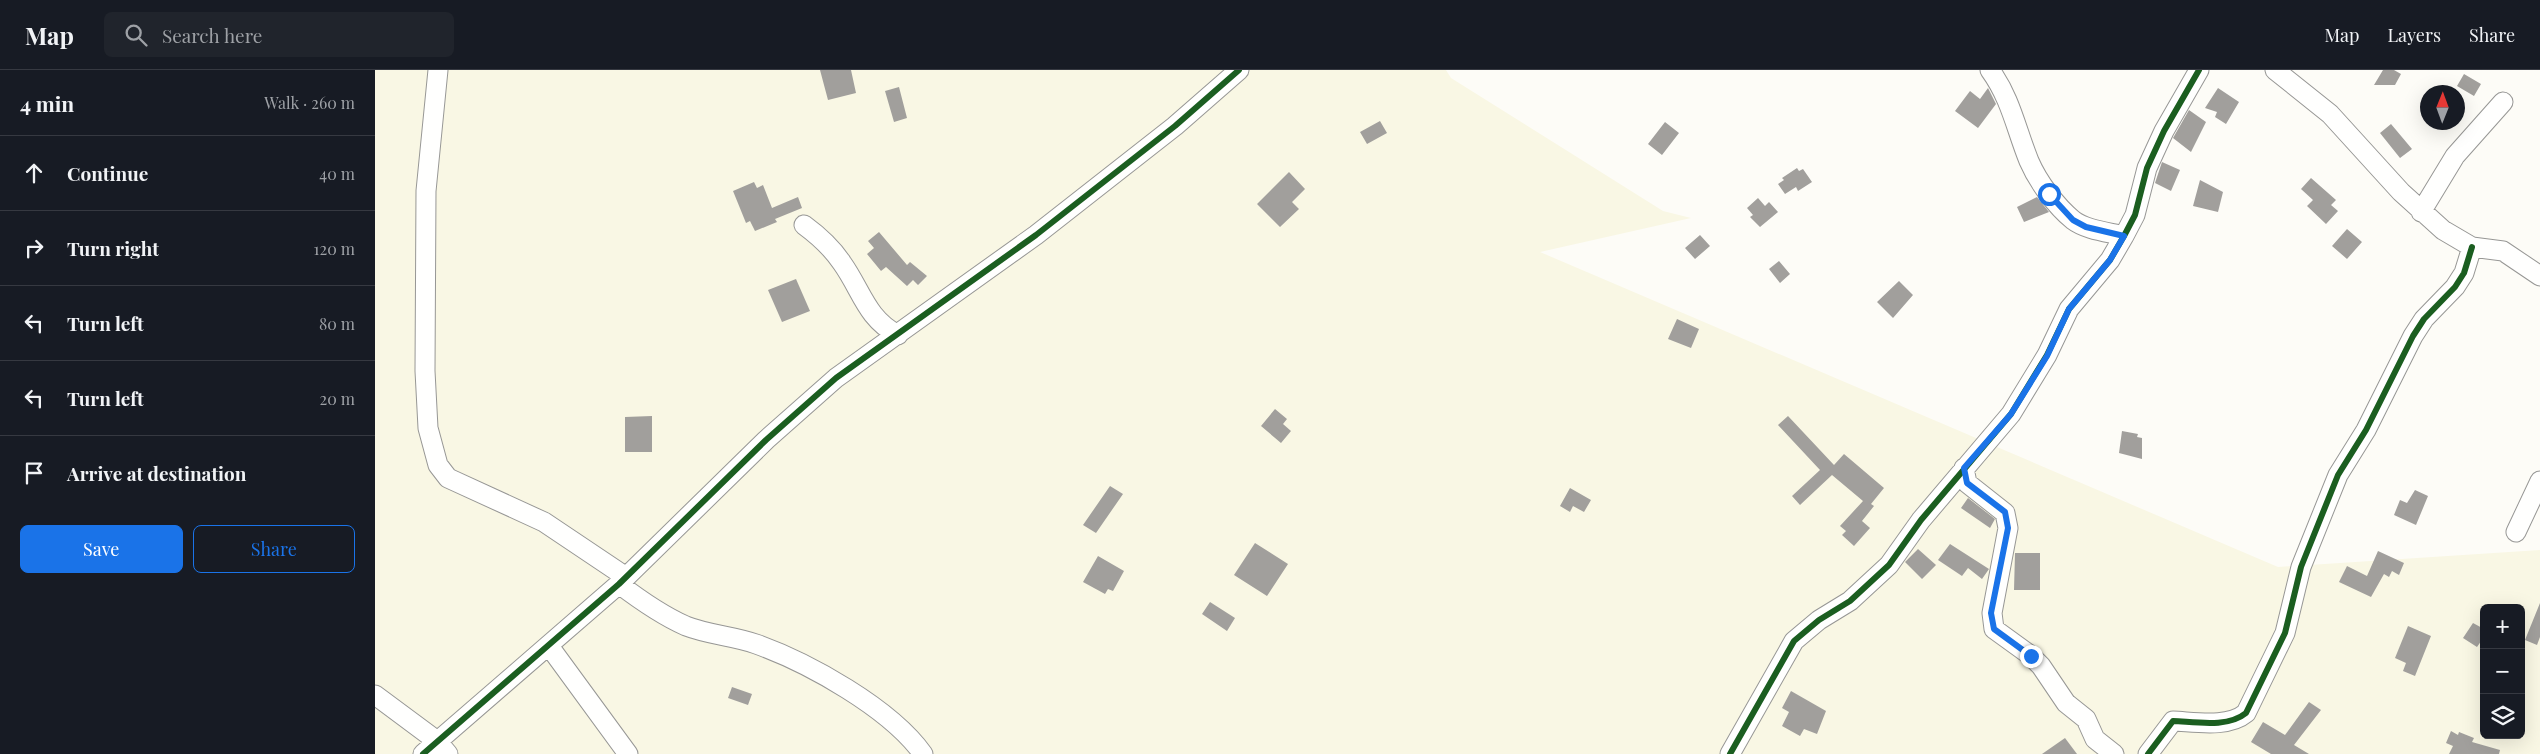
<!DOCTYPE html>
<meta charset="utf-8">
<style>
:root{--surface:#171b24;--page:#20242c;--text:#f1f3f6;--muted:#9ea1a6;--line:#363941;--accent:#1a73e8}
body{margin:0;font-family:"Playfair Display",serif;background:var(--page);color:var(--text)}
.controls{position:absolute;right:15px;bottom:15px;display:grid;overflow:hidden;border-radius:8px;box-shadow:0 5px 20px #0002}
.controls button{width:45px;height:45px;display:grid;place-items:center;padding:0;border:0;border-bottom:1px solid var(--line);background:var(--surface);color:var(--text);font:25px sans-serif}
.compass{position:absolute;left:2045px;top:15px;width:45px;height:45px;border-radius:50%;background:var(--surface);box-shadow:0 5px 20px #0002;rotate:1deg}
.stop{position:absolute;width:15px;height:15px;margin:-11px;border:4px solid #1a73e8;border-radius:50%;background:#fff}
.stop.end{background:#1a73e8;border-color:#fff;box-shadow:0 1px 5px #0008}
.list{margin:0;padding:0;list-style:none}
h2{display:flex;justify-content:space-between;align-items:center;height:65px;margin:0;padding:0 20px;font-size:21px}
h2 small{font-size:16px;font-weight:400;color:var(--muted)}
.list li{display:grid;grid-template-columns:32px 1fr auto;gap:15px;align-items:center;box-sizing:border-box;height:75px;padding:0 20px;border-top:1px solid var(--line)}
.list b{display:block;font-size:19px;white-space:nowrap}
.list em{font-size:16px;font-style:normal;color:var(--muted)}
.actions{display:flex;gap:10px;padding:15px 20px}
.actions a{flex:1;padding:11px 0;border:1px solid var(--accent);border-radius:8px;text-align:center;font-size:18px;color:var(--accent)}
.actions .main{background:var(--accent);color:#fff}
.icon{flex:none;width:28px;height:28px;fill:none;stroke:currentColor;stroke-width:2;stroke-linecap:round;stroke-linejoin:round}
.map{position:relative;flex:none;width:2165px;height:684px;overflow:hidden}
header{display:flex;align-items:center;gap:30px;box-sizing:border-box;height:70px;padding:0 25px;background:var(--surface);border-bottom:1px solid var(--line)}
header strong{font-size:24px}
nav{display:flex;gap:28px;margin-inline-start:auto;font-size:18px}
.search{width:350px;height:45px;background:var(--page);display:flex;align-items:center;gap:12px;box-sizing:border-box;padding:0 18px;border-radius:8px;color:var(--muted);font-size:19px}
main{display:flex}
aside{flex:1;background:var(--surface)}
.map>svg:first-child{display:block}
.farmland{fill:#f9f7e4;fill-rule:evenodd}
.building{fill:#a19f9c}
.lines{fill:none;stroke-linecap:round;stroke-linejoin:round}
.minor-casing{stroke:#979795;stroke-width:21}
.minor{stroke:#fffffe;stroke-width:19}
.cycleway-casing{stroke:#fff;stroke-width:9}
.cycleway{stroke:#1b5e20;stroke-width:6}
.route{stroke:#1a73e8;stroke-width:6}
</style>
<header>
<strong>Map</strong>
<div class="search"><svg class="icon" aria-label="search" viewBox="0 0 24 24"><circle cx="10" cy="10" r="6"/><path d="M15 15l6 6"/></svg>Search here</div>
<nav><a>Map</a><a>Layers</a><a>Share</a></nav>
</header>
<main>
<aside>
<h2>4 min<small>Walk · 260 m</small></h2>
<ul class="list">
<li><svg class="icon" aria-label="ahead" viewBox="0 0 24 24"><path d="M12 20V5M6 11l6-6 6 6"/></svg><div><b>Continue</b></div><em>40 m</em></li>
<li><svg class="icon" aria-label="right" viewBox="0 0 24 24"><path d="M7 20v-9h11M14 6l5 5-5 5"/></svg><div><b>Turn right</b></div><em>120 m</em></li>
<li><svg class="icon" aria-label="left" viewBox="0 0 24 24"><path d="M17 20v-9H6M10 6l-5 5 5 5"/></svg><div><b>Turn left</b></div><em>80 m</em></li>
<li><svg class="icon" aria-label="left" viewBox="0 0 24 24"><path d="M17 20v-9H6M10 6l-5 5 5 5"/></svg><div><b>Turn left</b></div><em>20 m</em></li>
<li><svg class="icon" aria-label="arrive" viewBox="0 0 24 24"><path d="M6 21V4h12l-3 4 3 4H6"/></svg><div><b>Arrive at destination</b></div></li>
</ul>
<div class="actions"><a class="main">Save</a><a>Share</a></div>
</aside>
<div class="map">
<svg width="2165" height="684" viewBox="0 0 2165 684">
<rect width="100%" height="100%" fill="#fdfcf7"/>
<path class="farmland" d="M0,0H1071L1076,8L1288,141L1316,148L1165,182L1903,497L2165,480V684H0ZM2109,538H2146V665H2109Z"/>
<path class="building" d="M445,0H476L481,23L453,30Z
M2008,0H2019L2026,4L2020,15H1999Z
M2089,4L2106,14L2099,26L2082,16Z
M524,17L532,48L519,52L510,21Z
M1613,18L1621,34L1603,58L1580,41L1595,21L1605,29Z
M1843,18L1864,32L1851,54L1840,47L1842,42L1830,38Z
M1814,40L1831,52L1816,82L1798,68Z
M1005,51L1012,63L992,74L985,62Z
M1290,52L1304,63L1287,85L1273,74Z
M2016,54L2037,79L2025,88L2005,63Z
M1787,92L1805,100L1796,121L1780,113Z
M1422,98L1424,101L1428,99L1437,112L1423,121L1421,117L1410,124L1403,114L1409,110L1407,108Z
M914,102L930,119L917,132L924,139L905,157L882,134Z
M1936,108L1961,130L1956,135L1963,141L1951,154L1932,136L1938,130L1926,119Z
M1825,110L1848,122L1843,142L1818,136Z
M379,112L382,118L388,115L397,138L423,127L427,138L400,149L402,152L380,161L375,151L371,153L358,121Z
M1662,127L1674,142L1649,152L1642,137Z
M1383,128L1390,136L1394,132L1403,142L1385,157L1375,147L1378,145L1372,138Z
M1972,159L1987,172L1972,189L1957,176Z
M504,162L532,195L535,192L552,206L543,215L538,210L532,216L511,197L506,201L492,184L499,178L493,171Z
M1325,165L1335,176L1320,189L1310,178Z
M1404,191L1415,204L1405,213L1394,199Z
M421,209L435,241L407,252L393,220Z
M1524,211L1538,225L1518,248L1502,232Z
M1302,249L1324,259L1316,278L1293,269Z
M900,339L912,349L908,354L916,361L906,373L886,356Z
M277,346V382H250V347Z
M1413,346L1459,395L1469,384L1509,418L1496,434L1499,436L1487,451L1495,458L1479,476L1467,465L1471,461L1465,456L1488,431L1457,405L1425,435L1417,426L1445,400L1403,355Z
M1747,361L1763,364L1762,367L1767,368V389L1744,383Z
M735,416L748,424L721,463L708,455Z
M1195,418L1216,430L1209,442L1198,436L1195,442L1185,436Z
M2040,420L2053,426L2041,455L2019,445L2025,430L2032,433Z
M1593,428L1620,449L1615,458L1586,438Z
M880,473L913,494L892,526L859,505Z
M1575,474L1614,499L1607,509L1593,498L1587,506L1563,490Z
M1543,479L1561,495L1547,509L1530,492Z
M2003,481L2029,493L2024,505L2017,501L2014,507L2009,504L1996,527L1964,512L1972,496L1992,506Z
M1640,483H1665V520H1639Z
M723,486L749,501L738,521L733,519L730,524L708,512Z
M835,532L860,548L852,561L827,544Z
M2165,533V567L2162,575L2150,570Z
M2098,553L2109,559V567L2102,577L2088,568Z
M2033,556L2056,566L2040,606L2028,601L2031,593L2020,588Z
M357,617L377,624L373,635L353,628Z
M1416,621L1451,641L1442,664L1429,659L1425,666L1407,656L1414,642L1407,638Z
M1934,632L1946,640L1919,675L1934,684H1896L1876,672L1888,652L1910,665Z
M2076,661L2083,665L2084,662L2099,668L2097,672L2125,680L2124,684H2074L2078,676L2071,673Z
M1690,668L1702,684H1667Z"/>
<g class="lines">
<g class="minor-casing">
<path id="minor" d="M63,0L51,121L50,301L53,358L63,395L73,408L169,452L251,507
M1615,0C1636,29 1641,59 1654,91C1663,112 1681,136 1698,150C1711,160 1733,162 1749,166
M1900,0L1955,44L2026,122L2068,160L2097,177L2128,181L2165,206
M2046,142L2080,86L2128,32
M429,155C444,166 457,178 467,193C487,221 491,248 523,265
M1589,398L1592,413L1630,443L1633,458L1617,543L1619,559L1655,585L1666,596L1691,633L1711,649L1720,669L1739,684
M2141,462L2165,411
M244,514C265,530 286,545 311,556C334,565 359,566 381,574C434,593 515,638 548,684
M174,576L253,684
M0,625L62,671L73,684
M48,684L244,514L391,370L461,308L661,165L800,56L864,0
M1355,684L1419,571L1444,550L1475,531L1514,495L1546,450L1636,344L1672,285L1694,239L1735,190L1749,166L1760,145L1772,98L1789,61L1824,0
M1773,684L1798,651C1821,652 1853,658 1871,643L1910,563L1926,497L1963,405L1991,360L2038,266L2049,249L2080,217L2089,203L2097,177"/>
</g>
<use href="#minor" class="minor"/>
<g class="cycleway-casing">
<path id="cycleway" d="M48,684L244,514L391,370L461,308L661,165L800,56L864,0
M1355,684L1419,571L1444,550L1475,531L1514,495L1546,450L1636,344L1672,285L1694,239L1735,190L1749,166L1760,145L1772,98L1789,61L1824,0
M1773,684L1798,651C1821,652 1853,658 1871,643L1910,563L1926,497L1963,405L1991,360L2038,266L2049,249L2080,217L2089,203L2097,177"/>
</g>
<use href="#cycleway" class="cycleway"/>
</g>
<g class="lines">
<path class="route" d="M1656,586L1619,559L1616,543L1633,458L1630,442L1592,413L1589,398L1636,344L1672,286L1694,239L1735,190L1749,166L1711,157L1698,150L1674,124"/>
</g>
</svg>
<div class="controls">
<button>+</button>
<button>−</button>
<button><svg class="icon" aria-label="layers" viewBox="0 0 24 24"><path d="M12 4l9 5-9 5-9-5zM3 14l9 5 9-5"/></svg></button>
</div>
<svg class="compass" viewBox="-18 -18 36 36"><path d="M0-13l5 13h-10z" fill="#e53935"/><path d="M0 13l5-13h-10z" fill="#9ea1a6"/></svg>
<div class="stop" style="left:1674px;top:124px"></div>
<div class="stop end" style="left:1656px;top:586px"></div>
</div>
</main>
